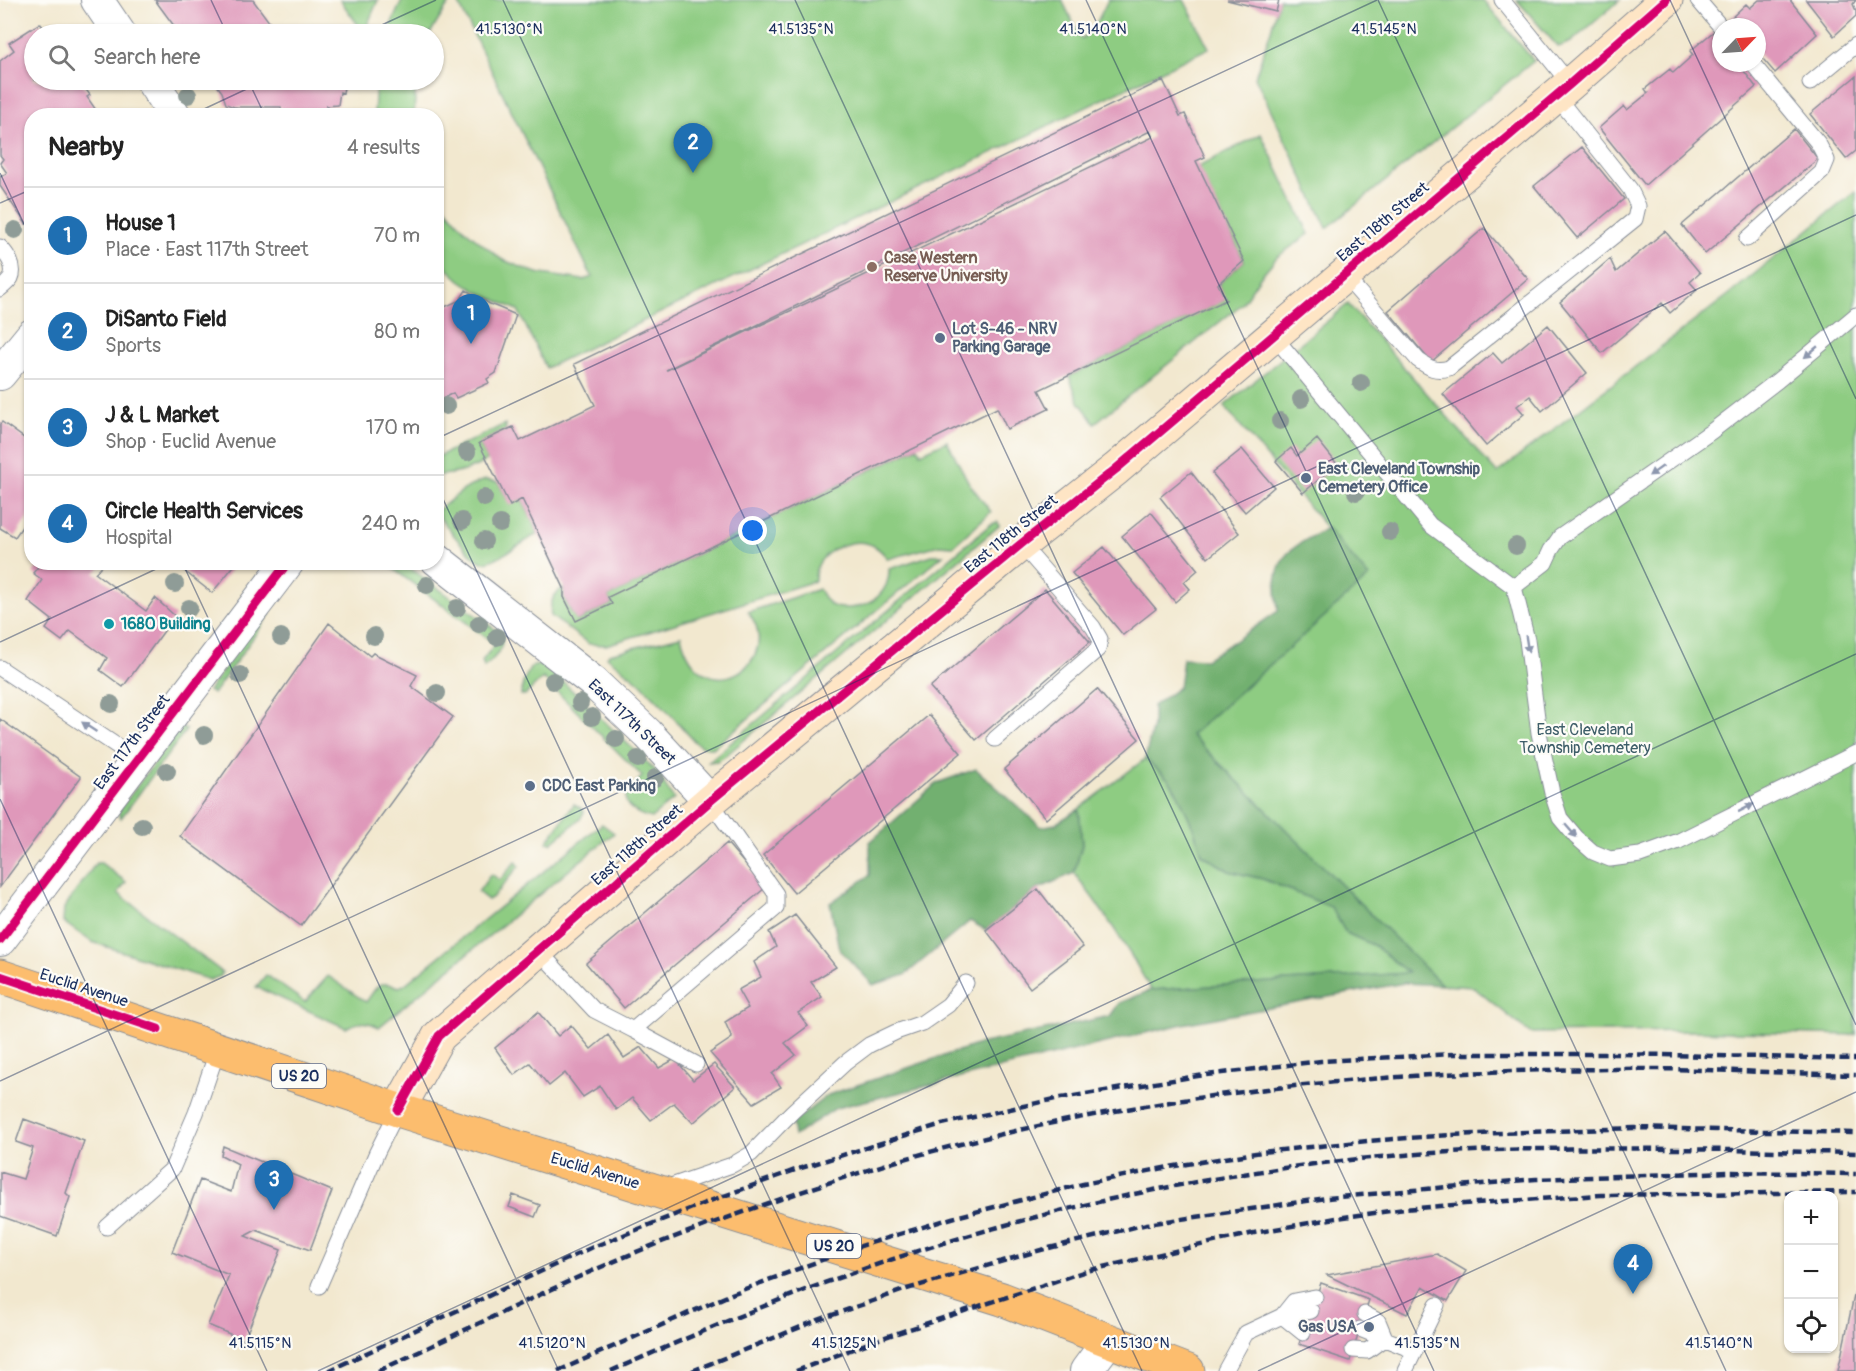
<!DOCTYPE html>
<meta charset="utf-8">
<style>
:root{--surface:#fff;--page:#f2f2f2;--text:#222;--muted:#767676;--line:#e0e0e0;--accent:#1f6fb2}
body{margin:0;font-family:Pangolin,sans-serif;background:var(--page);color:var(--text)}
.controls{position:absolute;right:18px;bottom:18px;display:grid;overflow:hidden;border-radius:12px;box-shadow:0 2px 4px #0004}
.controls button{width:54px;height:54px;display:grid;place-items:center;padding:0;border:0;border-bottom:2px solid var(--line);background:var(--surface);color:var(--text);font:30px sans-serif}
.compass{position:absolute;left:1712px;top:18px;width:54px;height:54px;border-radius:50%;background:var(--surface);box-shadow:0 2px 4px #0004;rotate:65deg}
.you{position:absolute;left:753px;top:531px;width:21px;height:21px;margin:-15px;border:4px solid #fff;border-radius:50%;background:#1a73e8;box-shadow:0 0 0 9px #1a73e833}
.badge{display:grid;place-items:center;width:39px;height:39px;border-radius:50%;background:var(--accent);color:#fff;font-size:20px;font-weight:700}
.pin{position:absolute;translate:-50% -50px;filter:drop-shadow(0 2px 3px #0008)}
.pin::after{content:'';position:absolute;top:32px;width:21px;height:18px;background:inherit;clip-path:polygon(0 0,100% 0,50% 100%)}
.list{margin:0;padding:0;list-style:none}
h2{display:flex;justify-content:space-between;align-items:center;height:78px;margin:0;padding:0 24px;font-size:26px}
h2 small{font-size:20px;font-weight:400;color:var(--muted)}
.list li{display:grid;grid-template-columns:39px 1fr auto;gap:18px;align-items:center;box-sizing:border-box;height:96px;padding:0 24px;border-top:2px solid var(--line)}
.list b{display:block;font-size:22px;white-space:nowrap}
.list p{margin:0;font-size:20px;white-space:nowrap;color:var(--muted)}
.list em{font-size:20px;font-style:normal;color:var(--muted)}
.icon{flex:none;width:33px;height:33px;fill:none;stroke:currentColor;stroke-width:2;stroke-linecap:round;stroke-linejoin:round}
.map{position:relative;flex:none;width:1856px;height:1371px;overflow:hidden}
.search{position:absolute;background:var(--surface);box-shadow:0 2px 4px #0004;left:24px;top:24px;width:420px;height:66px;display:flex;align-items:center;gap:15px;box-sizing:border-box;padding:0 21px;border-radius:33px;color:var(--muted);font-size:22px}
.panel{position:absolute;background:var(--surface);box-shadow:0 2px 4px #0004;left:24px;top:108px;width:420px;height:462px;border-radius:24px}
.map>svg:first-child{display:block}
.green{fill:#8ecc82;stroke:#547e70;stroke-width:1.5}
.forest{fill:#72b070;stroke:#467067;stroke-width:1.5}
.building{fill:#df98ba;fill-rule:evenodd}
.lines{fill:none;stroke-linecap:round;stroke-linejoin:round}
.lane-casing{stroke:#868c96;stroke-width:17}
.street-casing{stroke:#868c96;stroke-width:34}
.secondary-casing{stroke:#868c96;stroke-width:35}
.primary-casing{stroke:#868c96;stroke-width:35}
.lane{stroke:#fff;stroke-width:15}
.street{stroke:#fff;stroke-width:32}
.secondary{stroke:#fee5c5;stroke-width:33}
.primary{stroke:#fcbd6e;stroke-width:33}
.rail{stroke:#1b2f5e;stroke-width:4.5;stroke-dasharray:9 4.5;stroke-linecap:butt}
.cycleway-casing{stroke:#fdfcf7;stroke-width:13}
.cycleway{stroke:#d6006c;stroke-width:9}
.tree{fill:#8f9c97}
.oneway{fill:#8d97ae}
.ticks{fill:none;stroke:#1b2f5e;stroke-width:1.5;stroke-opacity:0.45}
.education-dot{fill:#8d6e63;stroke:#fdfcf7;stroke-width:2}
.service-dot{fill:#5c6f8a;stroke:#fdfcf7;stroke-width:2}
.culture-dot{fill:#0f9aa8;stroke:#fdfcf7;stroke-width:2}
.labels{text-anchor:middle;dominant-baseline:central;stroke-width:4.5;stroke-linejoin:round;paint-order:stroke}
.shield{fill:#fdfcf7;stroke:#5f6c8c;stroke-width:1.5}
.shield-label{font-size:15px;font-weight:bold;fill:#1b2f5e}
.street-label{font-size:16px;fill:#1b2f5e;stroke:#fdfcf7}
.education-label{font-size:16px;font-weight:bold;fill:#785e54;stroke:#fdfcf7;text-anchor:start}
.service-label{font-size:16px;font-weight:bold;fill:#4e5e75;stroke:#fdfcf7;text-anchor:start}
.culture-label{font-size:16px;font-weight:bold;fill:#0d838f;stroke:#fdfcf7;text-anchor:start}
.park-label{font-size:16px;fill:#3e5e69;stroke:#fdfcf7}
.ticks-label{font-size:15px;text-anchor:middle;fill:#1b2f5e;stroke:#fdfcf7;stroke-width:4.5;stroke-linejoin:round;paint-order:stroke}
</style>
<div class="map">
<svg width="1856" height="1371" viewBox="0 0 1856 1371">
<rect width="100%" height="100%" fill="#fdfcf7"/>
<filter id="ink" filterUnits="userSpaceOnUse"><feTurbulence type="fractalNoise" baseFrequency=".0167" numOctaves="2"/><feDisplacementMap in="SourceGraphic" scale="12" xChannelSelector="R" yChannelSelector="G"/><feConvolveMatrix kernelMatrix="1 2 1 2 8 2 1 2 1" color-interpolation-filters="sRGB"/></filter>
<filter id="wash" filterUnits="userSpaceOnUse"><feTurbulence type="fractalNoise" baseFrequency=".008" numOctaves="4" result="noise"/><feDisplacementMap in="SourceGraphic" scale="24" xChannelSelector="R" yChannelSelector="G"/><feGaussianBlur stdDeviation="1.35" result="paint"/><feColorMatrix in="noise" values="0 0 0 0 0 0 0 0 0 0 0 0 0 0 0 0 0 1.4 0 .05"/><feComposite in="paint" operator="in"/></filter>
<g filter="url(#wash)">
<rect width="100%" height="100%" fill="#f2e8cf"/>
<path class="green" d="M340,0H378L364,33Z
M402,0H453L446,8L430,34H387Z
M457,0H1062L1081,39L1094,28L1108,0H1184L1209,48L546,368L518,310L478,292L460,280L437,259V193L442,203L464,229L501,259L528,270L541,274L583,280L592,277Z
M1279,0H1483L1534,61L1327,228L1255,77L1271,30Z
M1517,0H1620L1571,42L1558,47Z
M376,80H416L414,115H374Z
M1261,134L1309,234L1277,257L1260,277L1242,304L1095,423L1079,402L1069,376L1225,300L1218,284L1244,261L1198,167Z
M1856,191V1035L1692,1031L1530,1033L1473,987L1442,985L1191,735L1368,577L1224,406L1348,304L1497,473L1731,293Z
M505,424L506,430L479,443L488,460C470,470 456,475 437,475V457Z
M947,441L969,483L991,512L953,546L939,545L888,559C884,554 880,549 874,546C855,536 826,548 817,567C815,571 815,577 815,581L606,645L589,644L551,616C549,604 553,593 564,588C562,599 571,612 577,621L612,604L608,597L918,447L921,453Z
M486,480L498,482L510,505L522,499L538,533C526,541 497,561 484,562C474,563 442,521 436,512C452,499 466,485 486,480Z
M998,522L999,526L724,757L717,761L708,762L991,524Z
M932,555H943L713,748L702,747L695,742L663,706L638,681L607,657L609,654L681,636C701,717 788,662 748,612L819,589C823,596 827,604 835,607C839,608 845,608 849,608C871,607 890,592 889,569Z
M385,563H403L500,633C507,646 494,659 484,667L482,661L495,644Z
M266,611L270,614L213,694L208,691Z
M538,665L546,667L556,675L656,771L674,799L651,818C643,816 623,809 626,796C628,790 638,782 642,776L543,678L525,695H521C521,685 526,675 531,667Z
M181,727L186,730L121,818L118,812Z
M1145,759L1169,780L1178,794L1193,827L1202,854L1229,871L1263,879L1331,907L1346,933L1375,946L1409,973L1151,990C1128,948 1103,910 1074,873L1082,845L1079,809Z
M574,804L582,809L584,812L580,819L551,843L547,842Z
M602,824L614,833L379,1027C366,1021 359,1021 346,1028L256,987L266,975L305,1002L328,976L366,1002C379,984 377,980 399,987L404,985Z
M516,861L519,866L493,897L488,900L478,892L491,874L500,880Z
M96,863H101L126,882L118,893L222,972L221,976L210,980L92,942L63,922L64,908Z"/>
<path class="forest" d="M1327,528L1369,577L1191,735L1442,985L1404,983L1183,1024L836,1108L794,1136L792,1123L828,1095L934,1059L979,1044L1110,1016L1119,1003L1151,990L1408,973L1375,946L1346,933L1331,907L1263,879L1229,871L1202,854L1193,827L1178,794L1169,780L1145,759L1153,725V706L1179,687L1183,658L1206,659L1233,642L1278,611C1278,604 1276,596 1276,588C1276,551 1299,544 1327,528Z
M976,769L1041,827L1055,824L1079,809L1082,845L1074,873L1038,889L986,930L970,921L905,975L873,985L839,949L830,903L870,875V842L937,783Z"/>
<g id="blocks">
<path class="building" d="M155,0H253L278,34H180Z
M1227,0H1279L1276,12Z
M1759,0H1790L1817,34L1775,73L1757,52V27H1736L1730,19L1746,4L1750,8Z
M1806,0H1856L1853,4L1856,11V16L1834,36Z
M40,23L48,34H34V80H79L90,95L87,97L100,116H32V221L26,224L0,186V177L7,173L0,163L3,159L0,155V61L14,50L9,43Z
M1713,32L1721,42V63H1738L1756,87L1645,185L1599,128L1624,106L1627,110L1648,93L1645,89L1670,69L1673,73L1693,55L1690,51Z
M1856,76V151L1846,159L1810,114Z
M213,80H345L343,93L340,92L338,105L326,106V116H282L281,107H234L226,104L222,92Z
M1163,80L1180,116L1185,114L1205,157L1196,161L1244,261L1218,284L1226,300L1039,390L1049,409L1007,429L997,408L608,597L612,604L576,621L564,597V588L522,499L510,506L479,443L513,427L520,441L595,405L574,364ZM1150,131L1153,137L667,370H666Z
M1794,129L1818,159L1705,254L1682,225Z
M1582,147L1624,199L1577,238L1534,186Z
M1484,228L1528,279L1431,362L1388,311Z
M1665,231L1700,273L1690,282L1697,290L1670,313L1662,303L1602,353L1560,302L1610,259L1616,272Z
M466,290L490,304L516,315L496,373L487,379L489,383L456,398L453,393L436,402V311L460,300Z
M1548,325L1587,373L1542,411L1530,396L1517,406L1524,414L1486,446L1443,394L1493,353L1502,363Z
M2,422L32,444V512L15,537L0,528V424Z
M1317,439L1337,464L1303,493L1276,461L1291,448L1297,456Z
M1242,449L1274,487L1245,512L1212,473Z
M1191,472L1239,533L1208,558L1160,497Z
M1151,512L1198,570L1184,582L1190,589L1175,602L1122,536Z
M1104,547L1156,609L1123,635L1072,573Z
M42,562H103L104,564L95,573L146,611L155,598L175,616L123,687L100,670L107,658L70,631L62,641L46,629L52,620L28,601L42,580L33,573Z
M173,562H237L212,593Z
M1045,589L1090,642L976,740L930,687Z
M329,623L370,656L373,653L417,675L411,686L453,717L301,926L180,836Z
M1097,689L1139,739L1046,819L1004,769Z
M929,715L961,753L794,893L763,855Z
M0,719L81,777L0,887Z
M727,843L765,888L624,1008L586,963Z
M1038,889L1083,947L1030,988L986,930Z
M795,915L836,967L811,982L822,997L798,1013L808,1026L785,1043L796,1055L772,1074L781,1087L754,1103L710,1053L732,1038L725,1022L748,1008L738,990L761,977L754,962L776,947L769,932Z
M538,1012L558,1036L571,1025L591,1049L608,1035L624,1058L641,1047L659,1068L675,1059L693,1080L714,1064L735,1087L693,1123L674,1103L651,1120L632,1098L616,1110L600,1086L583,1097L565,1073L549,1086L530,1063L514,1075L495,1048Z
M24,1119L84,1141L66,1193L70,1197L57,1236L0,1216V1172L23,1179L33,1148L16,1142Z
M223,1146L332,1191L310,1250L256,1230L245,1236L281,1250L244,1340L208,1325L229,1275L172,1252L200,1180L231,1192L238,1164L221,1155Z
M513,1195L540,1205L535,1217L509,1207Z
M1437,1254L1466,1271L1448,1301L1423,1286L1407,1314L1327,1275Z
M1321,1283L1369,1300L1350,1361L1299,1344Z
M1855,1291L1856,1371H1838Z"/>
</g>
</g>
<g filter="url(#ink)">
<use href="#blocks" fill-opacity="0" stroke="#868c96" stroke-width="1.5"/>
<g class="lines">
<g class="lane-casing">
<path id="lane" d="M1502,0L1570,84
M1698,0L1721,27
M1810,83L1856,45
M1747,239L1822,172L1827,160L1818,143L1752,63
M0,247C7,254 16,267 11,278C9,282 3,286 0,289
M1344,275L1418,360C1429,368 1436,372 1449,368L1635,219L1638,206L1630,189L1556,96
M1273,335L1430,525L1514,587L1527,640L1539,733L1552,793L1560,818L1576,837L1593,852L1610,859L1640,855L1679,841L1856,753
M1514,587L1545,563L1551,550L1560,537L1712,431L1777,381L1856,315
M0,668L138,760
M995,739L1098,649L1100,639L1093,627L1021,544
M538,950L594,1010L633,1030L763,919L776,908V894L710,801
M633,1030L696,1064
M665,1188L732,1165L751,1154L792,1112L845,1063L869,1045L896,1032L922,1023L948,1005L966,983
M107,1227L172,1169L196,1113L218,1049
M319,1286L377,1152L398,1110
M1360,1329L1415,1351
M1303,1333L1282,1316L1294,1301L1315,1297
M1353,1350L1367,1351L1385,1338L1378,1321L1365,1314
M1225,1371L1246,1333L1282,1316L1311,1311
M1405,1371L1437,1305"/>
</g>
<g class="street-casing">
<path id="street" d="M97,0L120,34
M151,80L175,116
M0,374L32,335
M436,559L593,682L648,734L710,801
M0,940L288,562
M1086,1371L1108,1341"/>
</g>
<g class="secondary-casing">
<path id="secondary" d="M398,1110L439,1036L710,801L1021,544L1116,469L1570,84L1666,0"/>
</g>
<g class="primary-casing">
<path id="primary" d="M0,976L398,1110L1002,1299L1188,1371"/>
</g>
<use href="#lane" class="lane"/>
<use href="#street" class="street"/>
<use href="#secondary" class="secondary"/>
<use href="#primary" class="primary"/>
<path class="rail" d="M328,1371L593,1247L710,1201L798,1169L942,1124L1055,1099L1198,1076L1321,1061L1453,1054H1618L1856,1059
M378,1371C460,1333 540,1293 622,1258C664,1240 708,1225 752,1209C800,1192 848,1176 897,1161C1129,1095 1370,1071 1610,1069C1692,1068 1774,1073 1856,1075
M558,1371L734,1293L851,1249L952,1218L1083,1184L1169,1167L1262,1152L1368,1141L1450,1135L1634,1128L1856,1133
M611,1371C694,1335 776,1299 861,1270C1046,1205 1256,1162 1451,1152C1586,1145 1721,1150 1856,1153
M692,1371L818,1320L907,1289L1041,1250L1147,1224L1327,1198L1536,1179L1729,1172L1856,1174
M796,1371L876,1340L1086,1271L1254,1233L1336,1218L1405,1209L1476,1203L1601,1195L1856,1192"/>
<g class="cycleway-casing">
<path id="cycleway" d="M0,940L288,562
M0,976L158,1029
M398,1110L439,1036L710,801L1021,544L1116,469L1570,84L1666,0"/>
</g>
<use href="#cycleway" class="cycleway"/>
</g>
<g class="tree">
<circle cx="188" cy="95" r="9"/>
<circle cx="15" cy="230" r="9"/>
<circle cx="1361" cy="383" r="9"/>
<circle cx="1301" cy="399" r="9"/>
<circle cx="446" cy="406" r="9"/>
<circle cx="1280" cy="421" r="9"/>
<circle cx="467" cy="452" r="9"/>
<circle cx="1356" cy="492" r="9"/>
<circle cx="484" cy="498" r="9"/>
<circle cx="462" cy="521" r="9"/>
<circle cx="500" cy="524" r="9"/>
<circle cx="1390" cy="532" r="9"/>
<circle cx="484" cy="541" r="9"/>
<circle cx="1516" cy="546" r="9"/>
<circle cx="175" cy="584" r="9"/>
<circle cx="427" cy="585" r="9"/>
<circle cx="189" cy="608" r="9"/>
<circle cx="457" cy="608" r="9"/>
<circle cx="479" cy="624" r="9"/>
<circle cx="374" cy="636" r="9"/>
<circle cx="281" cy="637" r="9"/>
<circle cx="497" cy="637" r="9"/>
<circle cx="240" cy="675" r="9"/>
<circle cx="553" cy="681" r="9"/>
<circle cx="437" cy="693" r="9"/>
<circle cx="580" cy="703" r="9"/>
<circle cx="111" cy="704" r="9"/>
<circle cx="592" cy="717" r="9"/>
<circle cx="204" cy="735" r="9"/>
<circle cx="616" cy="739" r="9"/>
<circle cx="638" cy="759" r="9"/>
<circle cx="167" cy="771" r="9"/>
<circle cx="655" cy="778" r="9"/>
<circle cx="142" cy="826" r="9"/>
</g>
<defs><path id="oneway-solid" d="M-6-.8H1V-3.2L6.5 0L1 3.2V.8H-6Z" transform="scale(1.5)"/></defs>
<g class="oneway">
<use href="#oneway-solid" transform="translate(1811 352) rotate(140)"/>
<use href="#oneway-solid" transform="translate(1656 471) rotate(145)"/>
<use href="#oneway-solid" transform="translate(1527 644) rotate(81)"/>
<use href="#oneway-solid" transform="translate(89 727) rotate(-146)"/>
<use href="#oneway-solid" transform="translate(1746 808) rotate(-27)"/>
<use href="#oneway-solid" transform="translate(1571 831) rotate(49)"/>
</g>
</g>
<path class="ticks" d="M211,0L227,34M503,0L1142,1371M795,0L1434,1371M1086,0L1726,1371M1378,0L1856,1025M1670,0L1856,399M362,34L436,0M248,80L265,116M189,116L266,80M0,173L32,241M0,203L32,189M436,439L1377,0M436,484L850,1371M182,562L559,1371M0,642L171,562M0,799L267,1371M0,1081L1856,215M318,1371L1856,654M1258,1371L1856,1092"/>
<circle class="education-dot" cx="872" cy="267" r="6"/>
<g class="service-dot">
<circle cx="940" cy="338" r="6"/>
<circle cx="1306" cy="478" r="6"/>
<circle cx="530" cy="786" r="6"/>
<circle cx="1369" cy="1327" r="6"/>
</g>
<circle class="culture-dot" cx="109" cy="624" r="6"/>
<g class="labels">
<g class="shield">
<rect x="272" y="1064" width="54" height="24" rx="4.5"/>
<rect x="807" y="1234" width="54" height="24" rx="4.5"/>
</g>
<g class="shield-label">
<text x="299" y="1076">US 20</text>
<text x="834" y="1246">US 20</text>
</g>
<g class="street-label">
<text transform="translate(1383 222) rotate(-40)">East 118th Street</text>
<text transform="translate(1011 534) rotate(-39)">East 118th Street</text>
<text transform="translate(632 722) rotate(44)">East 117th Street</text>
<text transform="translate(132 742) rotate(-53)">East 117th Street</text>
<text transform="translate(637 845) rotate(-41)">East 118th Street</text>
<text transform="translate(84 988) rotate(18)">Euclid Avenue</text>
<text transform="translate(595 1171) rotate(17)">Euclid Avenue</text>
</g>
<g class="education-label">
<text x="884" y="258">Case Western<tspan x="884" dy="18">Reserve University</tspan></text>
</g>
<g class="service-label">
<text x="952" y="329">Lot S-46 - NRV<tspan x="952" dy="18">Parking Garage</tspan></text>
<text x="1318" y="469">East Cleveland Township<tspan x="1318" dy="18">Cemetery Office</tspan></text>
<text x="542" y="786">CDC East Parking</text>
<text x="1357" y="1327" text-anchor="end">Gas USA</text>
</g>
<g class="culture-label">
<text x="121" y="624">1680 Building</text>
</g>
<g class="park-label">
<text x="1585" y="730">East Cleveland<tspan x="1585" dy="18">Township Cemetery</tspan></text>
</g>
</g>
<g class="ticks-label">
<text x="509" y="34">41.5130°N</text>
<text x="801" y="34">41.5135°N</text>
<text x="1093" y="34">41.5140°N</text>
<text x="1384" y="34">41.5145°N</text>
<text x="260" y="1348">41.5115°N</text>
<text x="552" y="1348">41.5120°N</text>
<text x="844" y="1348">41.5125°N</text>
<text x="1136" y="1348">41.5130°N</text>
<text x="1427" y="1348">41.5135°N</text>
<text x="1719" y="1348">41.5140°N</text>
</g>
</svg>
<div class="controls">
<button>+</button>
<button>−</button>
<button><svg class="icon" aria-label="locate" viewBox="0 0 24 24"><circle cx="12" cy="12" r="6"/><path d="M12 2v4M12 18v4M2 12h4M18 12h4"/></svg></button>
</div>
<svg class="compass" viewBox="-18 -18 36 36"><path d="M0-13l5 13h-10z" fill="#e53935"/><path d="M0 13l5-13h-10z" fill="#767676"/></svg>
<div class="you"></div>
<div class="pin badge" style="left:471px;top:344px">1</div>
<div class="pin badge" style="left:693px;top:173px">2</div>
<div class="pin badge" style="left:274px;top:1210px">3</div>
<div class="pin badge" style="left:1633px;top:1294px">4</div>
<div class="search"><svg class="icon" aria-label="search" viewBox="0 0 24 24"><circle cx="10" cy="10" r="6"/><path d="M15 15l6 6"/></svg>Search here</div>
<section class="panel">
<h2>Nearby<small>4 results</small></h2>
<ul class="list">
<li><span class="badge">1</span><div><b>House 1</b><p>Place · East 117th Street</p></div><em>70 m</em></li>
<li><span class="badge">2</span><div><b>DiSanto Field</b><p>Sports</p></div><em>80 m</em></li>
<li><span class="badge">3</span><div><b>J &amp; L Market</b><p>Shop · Euclid Avenue</p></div><em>170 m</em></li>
<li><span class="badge">4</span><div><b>Circle Health Services</b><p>Hospital</p></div><em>240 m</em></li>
</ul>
</section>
</div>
